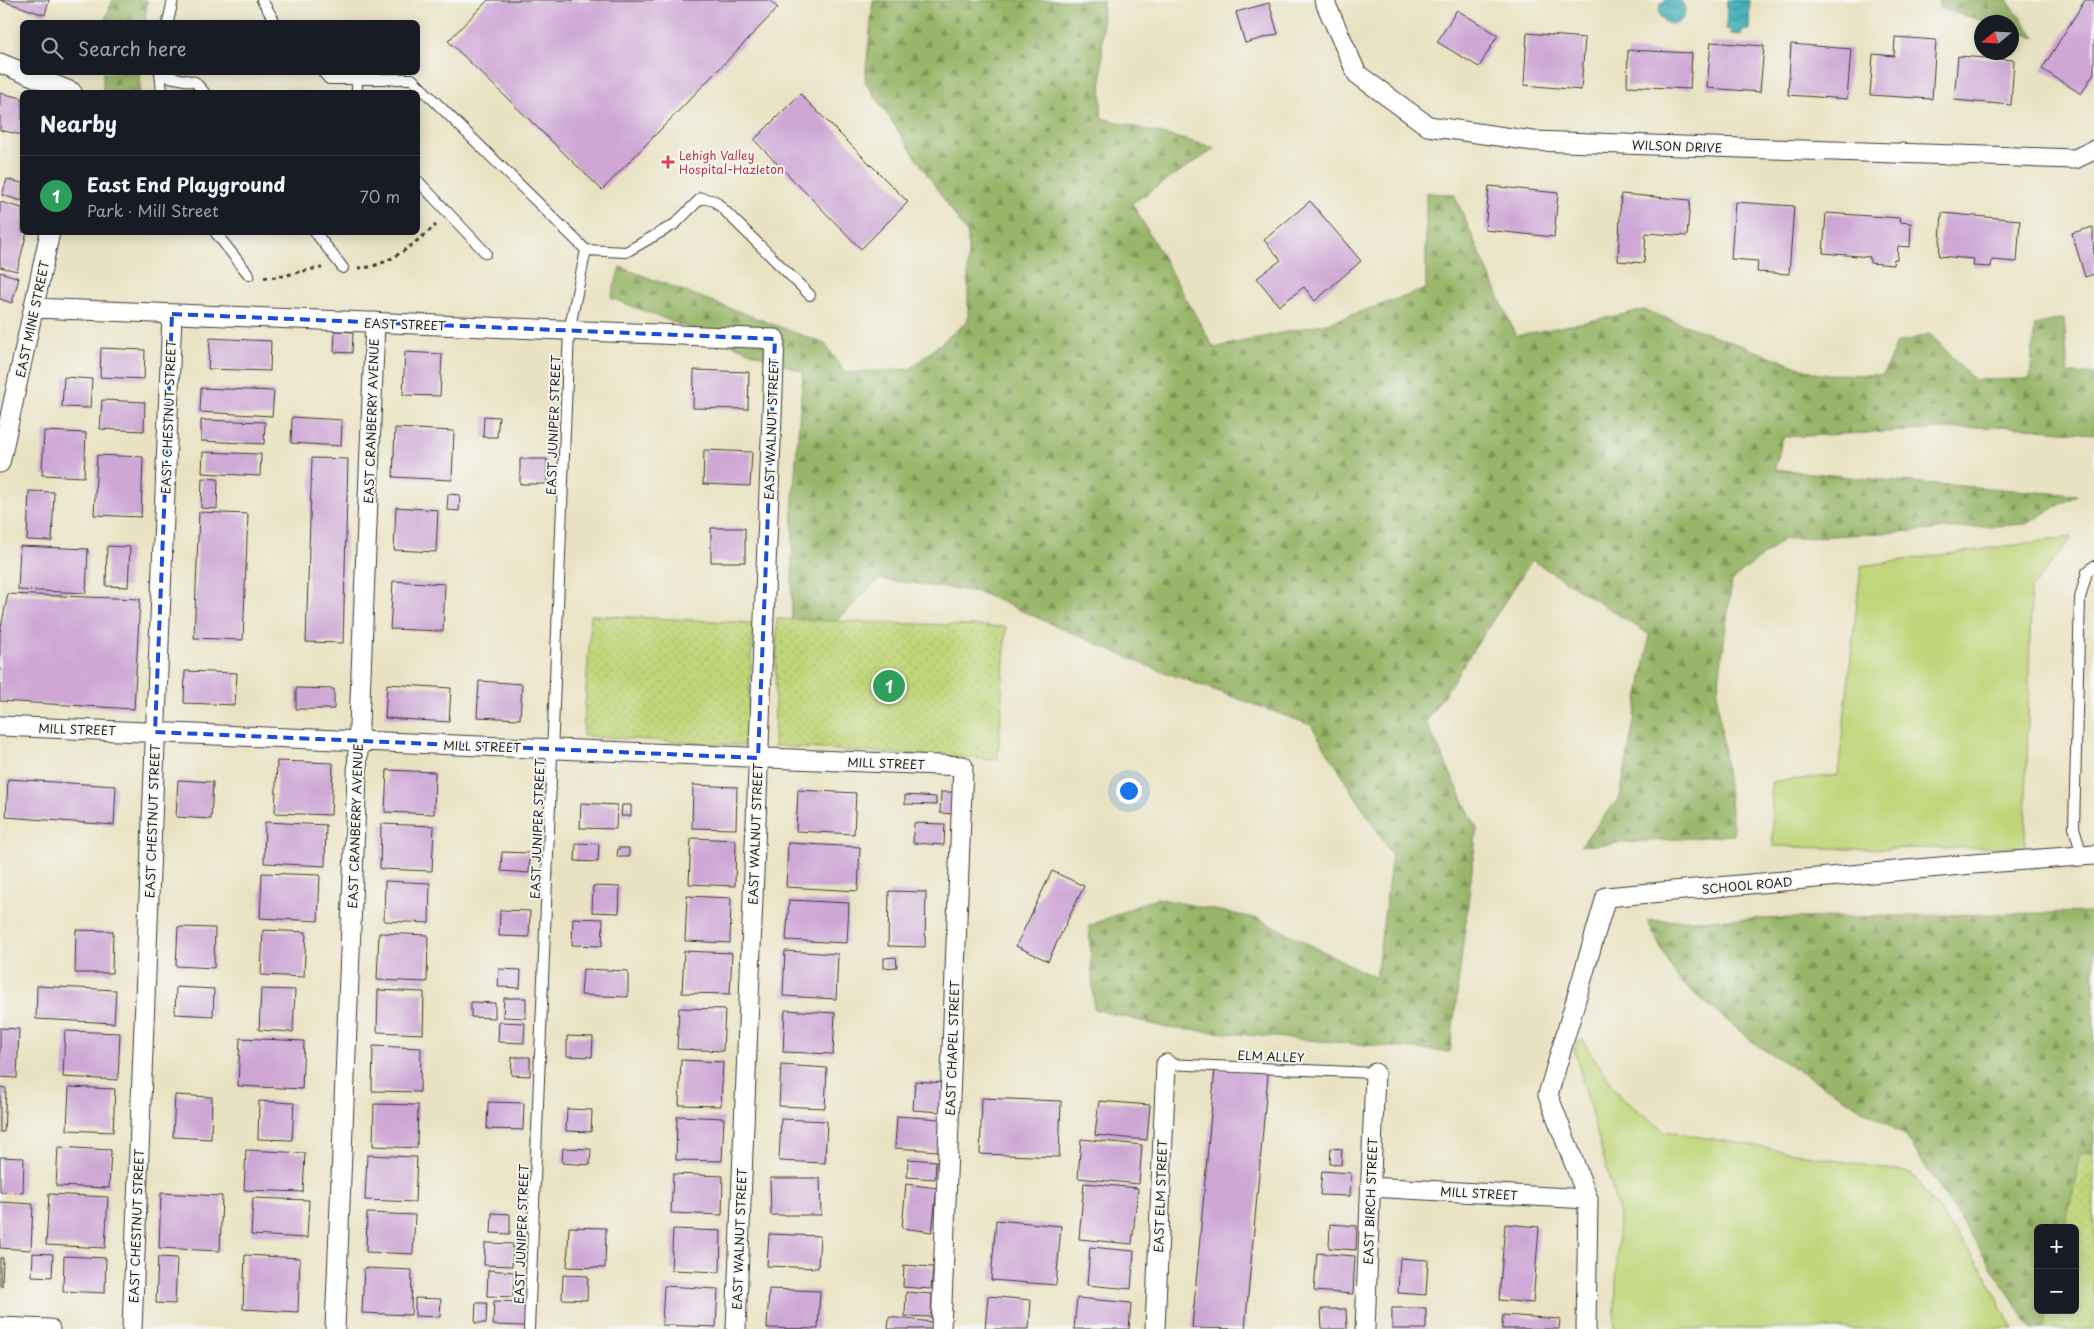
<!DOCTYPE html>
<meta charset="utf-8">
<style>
:root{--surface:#171b24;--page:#242831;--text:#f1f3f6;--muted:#9ea1a6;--line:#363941;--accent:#b45309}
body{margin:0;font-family:"Playpen Sans",sans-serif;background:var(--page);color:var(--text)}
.controls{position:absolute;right:15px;bottom:15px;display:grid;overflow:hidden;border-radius:8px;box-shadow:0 2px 12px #0003}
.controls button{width:45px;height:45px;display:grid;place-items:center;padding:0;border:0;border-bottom:1px solid var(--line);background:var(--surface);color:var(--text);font:25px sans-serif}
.compass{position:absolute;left:1974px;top:15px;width:45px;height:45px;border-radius:50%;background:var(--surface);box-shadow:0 2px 12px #0003;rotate:252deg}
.you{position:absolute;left:1128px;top:790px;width:18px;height:18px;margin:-12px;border:4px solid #fff;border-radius:50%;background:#1a73e8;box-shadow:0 0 0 8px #1a73e833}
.badge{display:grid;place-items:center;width:32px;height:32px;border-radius:50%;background:var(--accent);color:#fff;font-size:16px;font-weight:700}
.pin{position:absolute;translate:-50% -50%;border:2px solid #fff;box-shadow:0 1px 5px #0006}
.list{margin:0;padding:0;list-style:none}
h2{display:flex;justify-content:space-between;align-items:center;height:65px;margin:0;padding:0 20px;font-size:21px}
h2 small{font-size:16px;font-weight:400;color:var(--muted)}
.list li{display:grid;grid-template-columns:32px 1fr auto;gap:15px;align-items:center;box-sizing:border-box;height:80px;padding:0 20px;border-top:1px solid var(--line)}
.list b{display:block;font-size:19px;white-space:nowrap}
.list p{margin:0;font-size:16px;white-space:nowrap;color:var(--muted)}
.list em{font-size:16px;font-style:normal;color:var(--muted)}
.icon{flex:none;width:28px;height:28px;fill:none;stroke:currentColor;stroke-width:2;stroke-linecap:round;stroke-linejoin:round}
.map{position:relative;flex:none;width:2094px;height:1329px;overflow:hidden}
.search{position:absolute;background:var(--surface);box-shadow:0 2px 12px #0003;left:20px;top:20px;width:400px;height:55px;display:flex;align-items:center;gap:12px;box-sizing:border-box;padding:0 18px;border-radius:8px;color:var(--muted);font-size:19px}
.panel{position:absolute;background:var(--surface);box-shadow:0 2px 12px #0003;left:20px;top:90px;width:400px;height:145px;border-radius:8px}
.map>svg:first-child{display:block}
.grass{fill:#c0d579;stroke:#6e784a}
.forest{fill:url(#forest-firs);stroke:#5a6942}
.park{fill:url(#park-dots);stroke:#6e784a}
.water{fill:url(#water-waves);stroke:#2c6569}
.building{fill:#cea7d5}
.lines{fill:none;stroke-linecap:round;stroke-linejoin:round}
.service-casing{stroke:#3b3a35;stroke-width:12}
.minor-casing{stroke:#3b3a35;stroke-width:21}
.path{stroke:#3b3a35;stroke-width:3;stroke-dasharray:4 4;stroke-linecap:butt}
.service{stroke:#fff;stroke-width:10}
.minor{stroke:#fff;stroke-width:19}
.marked{fill:none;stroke:#1d4ed8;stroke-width:4;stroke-dasharray:10 6;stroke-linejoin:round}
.health-dot{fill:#e0444e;stroke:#f6f6f2;stroke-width:2}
.labels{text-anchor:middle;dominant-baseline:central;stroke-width:4;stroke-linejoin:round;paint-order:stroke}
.street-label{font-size:12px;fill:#1c1c1c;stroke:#f6f6f2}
.health-label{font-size:12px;fill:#be3a42;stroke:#f6f6f2;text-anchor:start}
</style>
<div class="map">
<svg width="2094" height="1329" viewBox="0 0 2094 1329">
<defs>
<pattern id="forest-firs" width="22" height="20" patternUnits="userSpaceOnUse" patternTransform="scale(1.25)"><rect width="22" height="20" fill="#98b669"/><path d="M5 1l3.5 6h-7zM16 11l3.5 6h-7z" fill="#7b9356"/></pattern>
<pattern id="park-dots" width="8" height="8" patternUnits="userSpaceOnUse" patternTransform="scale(1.25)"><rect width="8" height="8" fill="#c0d579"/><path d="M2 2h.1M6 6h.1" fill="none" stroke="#a4b668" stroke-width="1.8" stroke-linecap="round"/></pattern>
<pattern id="water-waves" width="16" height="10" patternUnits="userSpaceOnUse" patternTransform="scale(1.25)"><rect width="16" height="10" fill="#3daeb6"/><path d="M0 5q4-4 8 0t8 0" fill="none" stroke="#328d93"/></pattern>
</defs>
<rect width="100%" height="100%" fill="#f6f6f2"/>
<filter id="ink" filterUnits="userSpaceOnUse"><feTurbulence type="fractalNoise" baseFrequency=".02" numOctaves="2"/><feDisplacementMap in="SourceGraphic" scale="10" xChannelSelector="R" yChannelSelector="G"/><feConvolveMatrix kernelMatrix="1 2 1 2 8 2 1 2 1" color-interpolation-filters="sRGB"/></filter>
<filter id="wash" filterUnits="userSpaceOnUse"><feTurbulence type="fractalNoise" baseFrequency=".0096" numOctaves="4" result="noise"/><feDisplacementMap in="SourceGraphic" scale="20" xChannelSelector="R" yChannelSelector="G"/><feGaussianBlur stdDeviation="1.12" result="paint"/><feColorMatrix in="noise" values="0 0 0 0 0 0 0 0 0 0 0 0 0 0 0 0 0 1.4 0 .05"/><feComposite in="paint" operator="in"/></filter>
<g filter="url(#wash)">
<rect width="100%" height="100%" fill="#e9e2c2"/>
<path class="grass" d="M2072,537L2031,589L2025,847L1849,849L1773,846L1771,782L1838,775L1861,566Z
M1582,1039L1620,1097L1665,1131L1911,1173L1983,1270L2013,1329H1614L1619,1215L1574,1048Z"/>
<path class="forest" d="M113,0H147L145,22H104Z
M1103,0L1101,118L1216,148L1132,203L1214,348L1331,322L1426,289V193L1454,194L1516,336L1644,310L1819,374L1883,375L1897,343L1930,334L1974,380L2030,379L2035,325L2064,318L2068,374H2094V434L2008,426L1783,437L1775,469L1859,478L2077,495L2026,524L1784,539L1732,580L1717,696L1734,835L1580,846L1620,797L1650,635L1532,560L1426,722L1477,829L1450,1052L1167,1028L1094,1009L1089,926L1156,898L1259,919L1376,978L1392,855L1311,725L1145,665L979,592L879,579L791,666L793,499L803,372L611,298L620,267L825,344L845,373L910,369L968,321V235L865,81L873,1Z
M1939,0H2007L2036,38L2012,30V22H1987L1939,8Z
M103,73H140V92H103Z
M2094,912V1152L2081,1154L2065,1228H2038V1310H2047L2043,1329H2032L1905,1135L1758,1046L1678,980L1647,921Z"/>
<path class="park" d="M591,615L753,623L747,746L583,736Z
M777,619L1006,627L998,760L774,746Z
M2094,1152V1329H2043L2047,1310H2075V1228H2065L2081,1153Z"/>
<path class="water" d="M1659 11a13 13 0 1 1 26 0a13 13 0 1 1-26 0Z
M1727,0H1750L1749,30H1744L1741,35L1731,34V30L1726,29Z"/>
<g id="blocks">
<path class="building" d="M0,0H49L45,15Z
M488,0H769L778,8L602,190L448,41Z
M2085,0H2094V73L2081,94L2042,69Z
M1269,3L1278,34L1245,43L1236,12Z
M1457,10L1498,35L1479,67L1437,42Z
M1527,33L1585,38L1581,90L1524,85Z
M1895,37L1936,40L1932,99L1870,95L1873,54L1894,56Z
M1711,42L1764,46L1760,92L1707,88Z
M1791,44L1851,49L1847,99L1788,95Z
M1628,50L1692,53L1690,89L1627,86Z
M1958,56L2014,60L2011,105L1954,100Z
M0,93L22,98V135L0,130Z
M800,94L908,202L861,249L754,140Z
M7,179L22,183V201L2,195Z
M1489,186L1558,193L1554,237L1485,230Z
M1621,194L1690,200L1687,236L1646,233L1644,263L1618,261Z
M1310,201L1361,261L1315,301L1304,287L1279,306L1257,278L1281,260L1264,240Z
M0,202L22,208V232H27L17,271L0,267Z
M1735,202L1794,206L1789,274L1757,272L1758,261L1731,259Z
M1826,213L1900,218L1899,222L1911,223L1910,247L1898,246L1897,259H1894L1893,265L1870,263V257L1823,253Z
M1942,213L2020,220L2017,262L1992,260L1991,267L1973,266L1974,259L1939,256Z
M2093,227L2094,274L2085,277L2072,233Z
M0,272L19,278L12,303L0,299Z
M335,331L353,332L352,353L334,352Z
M210,338L271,341L270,371L208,369Z
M101,348L145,350L144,379L100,377Z
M405,352L442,354L440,396L403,395Z
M694,370L749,372L748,409L693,408Z
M64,377L92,379L90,408L62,407Z
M201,388L274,391L272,416L200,412Z
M102,400L145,402L144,431L100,429Z
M484,416L499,417L497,437H483Z
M292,417L342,420L341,446L291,443Z
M201,420L265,422L264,444L201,441Z
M395,428L454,431L452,480L393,477Z
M44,431L86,433L84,477L42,475Z
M704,450L752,452L750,486L703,484Z
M203,452L261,454L260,476L202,473Z
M97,455L143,457L141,517L94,515Z
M312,458L348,459L343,643L306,642Z
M520,459H547V484H520Z
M202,478L218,479L217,509L201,508Z
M29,491L54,492L52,541L27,540Z
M448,494L460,495L459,511L447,510Z
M396,507L438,510L436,552L394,550Z
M199,512L248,514L243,640L194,638Z
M711,528H745V562H711Z
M20,546L88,549L86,593L18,590Z
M107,546L130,547L128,587L106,586Z
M393,581L445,584L443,631L390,629Z
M8,594L140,599L134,709L0,701V632Z
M185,671L237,673L235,705L184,703Z
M479,681L522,684L520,719L477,717Z
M387,684L451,688L449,722L385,718Z
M296,688L334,689V709H296Z
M277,761L333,763L331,815L275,813Z
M387,770L435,772L434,814L385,812Z
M8,779L116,786L114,825L6,817Z
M178,780L213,782L211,819L176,817Z
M693,785L737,787L736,829L692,828Z
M798,790L856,793L854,834L796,831Z
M941,792H956L955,814L940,813Z
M905,795L936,797V805L905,804Z
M581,803L617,805L616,829L580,828Z
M622,805H631V816H621Z
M265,822L326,825L325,866L264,863Z
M914,823L945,824L944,845L913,843Z
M381,824L434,826L432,871L380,869Z
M691,838L736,840L735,886L689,884Z
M576,843L599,844L598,862L575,861Z
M788,843L860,847L858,891L786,887Z
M618,848H629V857H617Z
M502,852L530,853L529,873L501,871Z
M1052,871L1084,886L1048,961L1016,946Z
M262,873L320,875L318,921L260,918Z
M385,881L430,883L429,923L384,921Z
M593,886L620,887L619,913L592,912Z
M889,891L926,892L925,947L888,946Z
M687,896L731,898L730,943L685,941Z
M789,900L849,903L847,943L786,940Z
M500,910L530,911L529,937L499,936Z
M573,918L603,919L602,946L572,945Z
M178,927L215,928L214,968L176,966Z
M76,930L113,931L112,973H75Z
M263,930L306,932L304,977L261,975Z
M379,933L428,935L427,982L377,980Z
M684,951L732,953L730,994L682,993Z
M785,951L838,954L836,999L783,996Z
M896,957L897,967L884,968V958Z
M499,969L521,970L520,988L498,987Z
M583,969L628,971V997L581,995Z
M37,986L116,990L114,1023L36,1019Z
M176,987L214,989L213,1016L175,1014Z
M261,989L295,990L293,1032L259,1030Z
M378,990L424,992L423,1034L377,1032Z
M504,998H526V1018L503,1017Z
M471,1002L495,1003V1018L471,1017Z
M679,1008L725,1009L723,1051L677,1049Z
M785,1010L835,1013L833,1054L783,1052Z
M499,1022L525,1023L524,1043L498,1042Z
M0,1028L19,1029L17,1078L0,1077Z
M65,1031L120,1033L118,1080L63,1077Z
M567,1036L593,1037L592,1057L567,1056Z
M240,1038L304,1041L302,1089L238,1086Z
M373,1046L421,1048L420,1092L372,1091Z
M512,1057H530V1076L511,1075Z
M681,1060L723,1062L721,1106L679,1105Z
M781,1065L827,1068L825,1108L779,1106Z
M1215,1069L1268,1074L1245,1329L1192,1328Z
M915,1081L943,1083L941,1112L913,1110Z
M0,1087L6,1088L4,1132H0Z
M69,1087L115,1089L113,1132L67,1130Z
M175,1095L212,1097L211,1139L173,1137Z
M982,1098L1061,1101L1059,1157L980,1154Z
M259,1101L294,1103L292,1140L258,1139Z
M1099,1101L1150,1105L1147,1140L1095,1135Z
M488,1102L524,1103L523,1130L487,1129Z
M374,1104L418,1105L417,1148L373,1146Z
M567,1109L592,1110L591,1132L566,1131Z
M677,1116L724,1118L722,1161L676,1160Z
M897,1116L940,1119L938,1151L895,1148Z
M781,1119L827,1121L825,1163L779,1161Z
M1081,1139L1142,1145L1139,1184L1078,1178Z
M58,1147L111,1150L109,1188L56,1186Z
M563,1148L591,1149L590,1165L562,1163Z
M1331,1148L1342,1149L1341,1165L1330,1164Z
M246,1150L305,1153L303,1192L244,1190Z
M367,1155L417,1157L415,1202L365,1200Z
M0,1157L24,1158L23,1193L0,1192Z
M908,1159L936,1161L935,1179L907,1177Z
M1322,1171L1351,1173L1350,1196L1320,1195Z
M673,1174L723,1176L722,1215L671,1213Z
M770,1178H820L821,1215H771Z
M1084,1183L1138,1188L1132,1244L1079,1239Z
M906,1184L937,1188L932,1232L902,1228Z
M161,1193L222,1196L220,1251L159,1248Z
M49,1194L108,1197L105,1248L46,1245Z
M253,1198L309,1200L307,1238L251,1235Z
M0,1202L33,1204L31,1250L0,1248Z
M367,1213L415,1215L413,1254L366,1252Z
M492,1213L510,1214V1234L491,1233Z
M996,1220L1061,1226L1056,1285L991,1280Z
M1330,1224L1357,1226L1356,1250L1329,1248Z
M1505,1224L1539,1227L1533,1303L1499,1300Z
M569,1227L606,1228L605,1268L567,1267Z
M673,1229L721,1231L720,1272L671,1270Z
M769,1234L820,1236L818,1268L767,1266Z
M485,1243L513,1244L512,1266L484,1265Z
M1090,1247L1134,1251L1131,1289L1087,1285Z
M33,1253L53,1254L52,1277L32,1276Z
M1317,1253L1355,1256L1353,1294L1314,1291Z
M245,1255L300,1258L298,1312L243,1309Z
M64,1256L106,1258L105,1293L63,1291Z
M158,1257L177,1258L175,1304L156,1303Z
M0,1258H3L2,1286H0Z
M1400,1258L1428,1260L1426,1295L1398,1293Z
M904,1265L933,1267L931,1289L903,1287Z
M364,1268L412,1270L411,1315L362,1313Z
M488,1270L514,1272L513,1297L487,1296Z
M563,1275L588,1276L587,1300L562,1299Z
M664,1286L718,1289L716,1327L662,1325Z
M769,1289L820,1291L818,1329L767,1328Z
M906,1292L932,1294L931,1317L905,1316Z
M988,1296L1031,1300L1029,1329H985Z
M415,1298L441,1299L440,1317L415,1316Z
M1077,1298L1131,1303L1129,1329H1074Z
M494,1301L525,1302L524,1326L493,1325Z
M476,1303H487L486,1323H475Z
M1392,1308H1426V1329H1392Z
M1321,1309H1346L1347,1329H1322Z
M1503,1315L1560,1319L1559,1329H1502Z
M889,1317L932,1322L931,1329H888Z"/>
</g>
</g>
<g filter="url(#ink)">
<use href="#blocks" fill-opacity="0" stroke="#3b3a35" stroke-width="1"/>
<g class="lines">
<g class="service-casing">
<path id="service" d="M262,0L275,22
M168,22L173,0
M160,72L162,92
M323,72L329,79H412L586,250L569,331L529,1329
M160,75L195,82L204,92
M357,92V77
M418,181L486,253
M215,232L249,275
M315,232L343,268
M586,250L626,252L675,224L701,198L715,201L810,295
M2082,856L2074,827L2080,598L2087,572L2094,566
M1166,1064L1375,1073"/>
</g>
<g class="minor-casing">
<path id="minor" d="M1324,0L1357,74L1428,126L1533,141L2075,159L2094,150
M0,63L22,72
M23,72L72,92
M34,308L775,339L736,1329
M0,463L50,232
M0,726L963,766L941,1329
M1370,1187L1588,1199
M0,1327L50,1329
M132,1329L172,314
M335,1329L375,322
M1155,1329L1166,1064
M1365,1329L1375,1073
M1586,1329L1588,1199L1548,1095L1606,897L1973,864L2094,855"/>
</g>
<path class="path" d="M358,268C387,268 415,243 436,225
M264,277C283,279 302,269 322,268"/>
<use href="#service" class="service"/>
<use href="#minor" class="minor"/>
</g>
</g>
<path class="marked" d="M172,314L775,339L758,758L155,732Z"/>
<path class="health-dot" d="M665.5 154.5h5v5h5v5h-5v5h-5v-5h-5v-5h5z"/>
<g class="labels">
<g class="street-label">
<text transform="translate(1677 146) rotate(2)">WILSON DRIVE</text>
<text transform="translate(32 319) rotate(-78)">EAST MINE STREET</text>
<text transform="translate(405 324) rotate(2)">EAST STREET</text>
<text transform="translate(168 417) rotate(-88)">EAST CHESTNUT STREET</text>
<text transform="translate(371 421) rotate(-88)">EAST CRANBERRY AVENUE</text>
<text transform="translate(553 425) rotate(-88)">EAST JUNIPER STREET</text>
<text transform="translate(771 429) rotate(-88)">EAST WALNUT STREET</text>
<text transform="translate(77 729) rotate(2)">MILL STREET</text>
<text transform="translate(482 746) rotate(2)">MILL STREET</text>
<text transform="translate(886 763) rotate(2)">MILL STREET</text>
<text transform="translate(152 821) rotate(-88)">EAST CHESTNUT STREET</text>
<text transform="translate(355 826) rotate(-88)">EAST CRANBERRY AVENUE</text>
<text transform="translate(537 829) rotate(-88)">EAST JUNIPER STREET</text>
<text transform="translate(755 834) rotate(-88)">EAST WALNUT STREET</text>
<text transform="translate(1747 885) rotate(-5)">SCHOOL ROAD</text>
<text transform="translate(952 1048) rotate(-88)">EAST CHAPEL STREET</text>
<text transform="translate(1271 1056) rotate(2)">ELM ALLEY</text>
<text transform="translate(1479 1193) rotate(3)">MILL STREET</text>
<text transform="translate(1160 1196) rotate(-88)">EAST ELM STREET</text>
<text transform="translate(1370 1201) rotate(-88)">EAST BIRCH STREET</text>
<text transform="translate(136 1226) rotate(-88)">EAST CHESTNUT STREET</text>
<text transform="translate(521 1234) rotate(-88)">EAST JUNIPER STREET</text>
<text transform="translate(739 1239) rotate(-88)">EAST WALNUT STREET</text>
</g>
<g class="health-label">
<text x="679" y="155">Lehigh Valley<tspan x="679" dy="14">Hospital-Hazleton</tspan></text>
</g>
</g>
</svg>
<div class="controls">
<button>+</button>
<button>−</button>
</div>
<svg class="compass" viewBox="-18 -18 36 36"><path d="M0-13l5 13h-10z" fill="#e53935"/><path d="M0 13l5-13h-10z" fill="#9ea1a6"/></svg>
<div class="you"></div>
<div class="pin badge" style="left:889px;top:686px;background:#2e9e5b">1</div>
<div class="search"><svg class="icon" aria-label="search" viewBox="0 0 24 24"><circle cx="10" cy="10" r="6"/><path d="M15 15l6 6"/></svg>Search here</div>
<section class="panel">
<h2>Nearby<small></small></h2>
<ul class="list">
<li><span class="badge" style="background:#2e9e5b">1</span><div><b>East End Playground</b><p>Park · Mill Street</p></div><em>70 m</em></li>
</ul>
</section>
</div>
